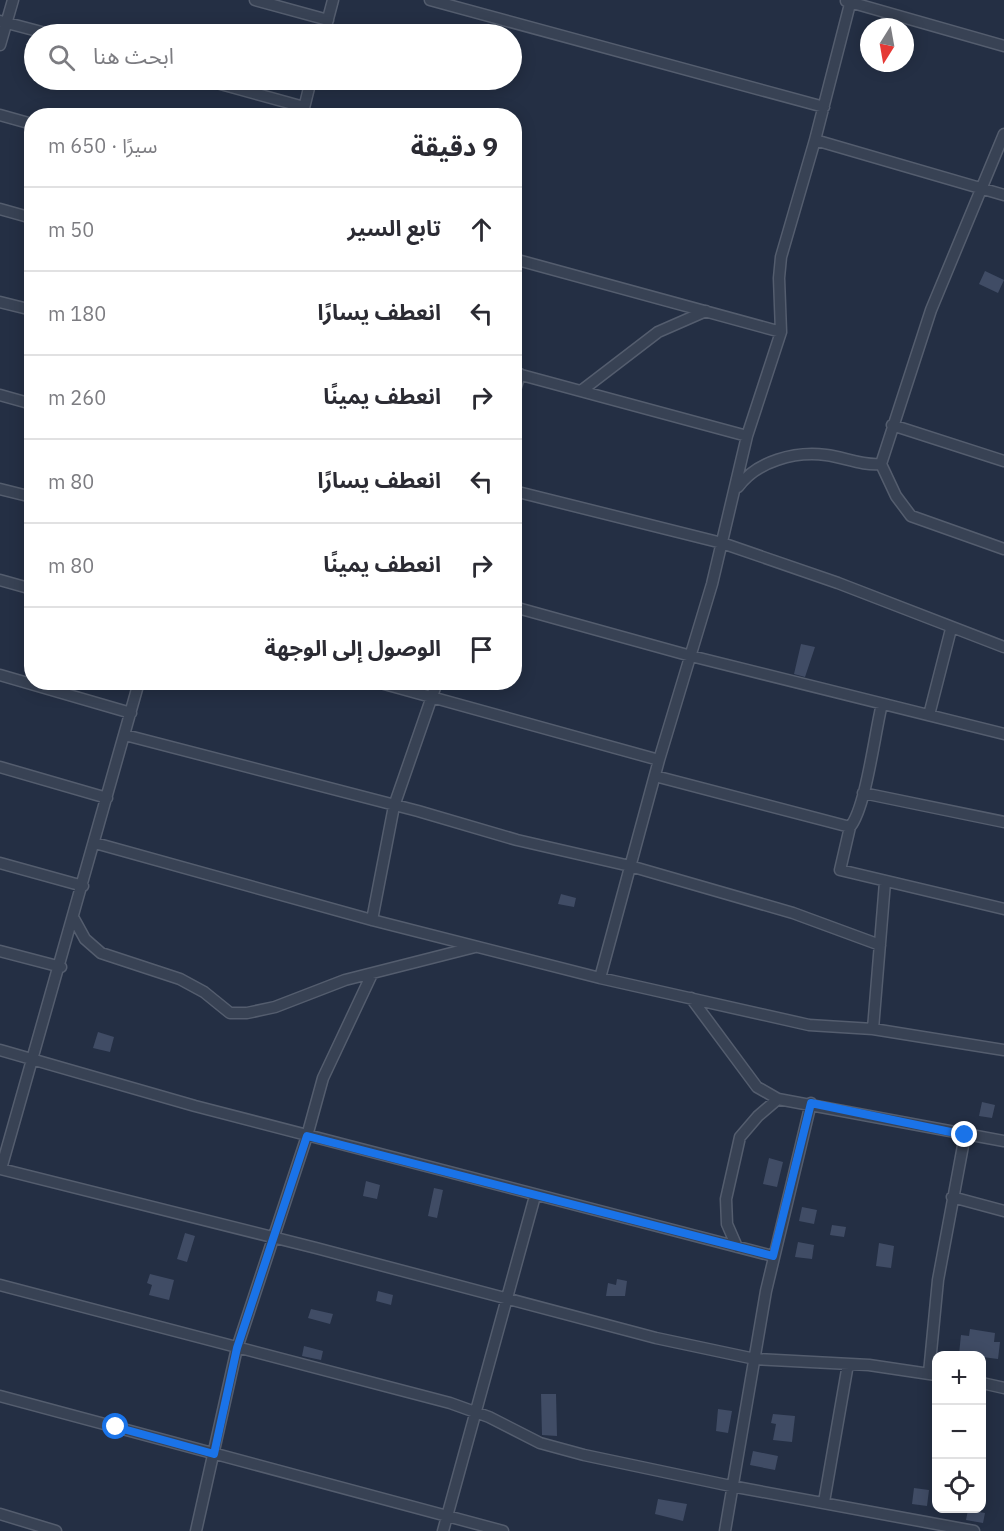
<!DOCTYPE html>
<html lang="ar">
<meta charset="utf-8">
<style>
:root{--surface:#fff;--page:#f7f7f7;--text:#2b2b33;--muted:#7c7c81;--line:#e1e1e2}
body{margin:0;font-family:"IBM Plex Sans","Noto Sans Arabic",sans-serif;background:var(--page);color:var(--text);direction:rtl}
.controls{position:absolute;right:18px;bottom:18px;display:grid;overflow:hidden;border-radius:12px;box-shadow:0 3px 15px #0003}
.controls button{width:54px;height:54px;display:grid;place-items:center;padding:0;border:0;border-bottom:2px solid var(--line);background:var(--surface);color:var(--text);font:30px sans-serif}
.compass{position:absolute;left:860px;top:18px;width:54px;height:54px;border-radius:50%;background:var(--surface);box-shadow:0 3px 15px #0003;rotate:191deg}
.stop{position:absolute;width:18px;height:18px;margin:-14px;border:4px solid #1a73e8;border-radius:50%;background:#fff}
.stop.end{background:#1a73e8;border-color:#fff;box-shadow:0 2px 6px #0008}
.list{margin:0;padding:0;list-style:none}
h2{display:flex;justify-content:space-between;align-items:center;height:78px;margin:0;padding:0 24px;font-size:26px}
h2 small{font-size:20px;font-weight:400;color:var(--muted)}
.list li{display:grid;grid-template-columns:39px 1fr auto;gap:18px;align-items:center;box-sizing:border-box;height:84px;padding:0 24px;border-top:2px solid var(--line)}
.list b{display:block;font-size:22px;white-space:nowrap}
.list em{font-size:20px;font-style:normal;color:var(--muted)}
.icon{flex:none;width:33px;height:33px;fill:none;stroke:currentColor;stroke-width:2;stroke-linecap:round;stroke-linejoin:round}
.map{position:relative;flex:none;width:1004px;height:1531px;overflow:hidden;direction:ltr}
.search{position:absolute;background:var(--surface);box-shadow:0 3px 15px #0003;left:24px;top:24px;width:498px;height:66px;display:flex;align-items:center;gap:15px;box-sizing:border-box;padding:0 21px;border-radius:33px;color:var(--muted);font-size:22px}
.panel{position:absolute;background:var(--surface);box-shadow:0 3px 15px #0003;left:24px;top:108px;width:498px;height:582px;border-radius:24px;direction:rtl}
.map>svg:first-child{display:block}
.building{fill:#404c65}
.lines{fill:none;stroke-linecap:round;stroke-linejoin:round}
.minor-casing{stroke:#545d6e;stroke-width:13}
.minor{stroke:#384254;stroke-width:10}
.route{stroke:#1a73e8;stroke-width:8}
</style>
<div class="map">
<svg width="1004" height="1531" viewBox="0 0 1004 1531">
<rect width="100%" height="100%" fill="#242f44"/>
<path class="building" d="M985,271L1004,280L998,293L979,284Z
M801,644L815,647L805,677L794,674Z
M561,894L576,898L574,907L558,904Z
M98,1032L114,1037L110,1052L93,1048Z
M982,1102L995,1105L992,1118L979,1116Z
M769,1158L783,1162L777,1187L763,1184Z
M366,1181L380,1185L377,1199L363,1196Z
M434,1188L443,1190L437,1218L428,1216Z
M802,1207L817,1210L814,1224L799,1221Z
M832,1225L846,1227L844,1237L830,1235Z
M185,1233L195,1236L187,1262L177,1259Z
M798,1242L814,1245L812,1259L795,1257Z
M879,1243L894,1246L891,1268L876,1266Z
M150,1274L174,1280L169,1300L149,1295L152,1285L147,1283Z
M617,1279L627,1281L625,1296H606L608,1283L616,1285Z
M378,1291L393,1295L391,1305L376,1301Z
M311,1309L333,1314L330,1324L308,1318Z
M970,1329L995,1333L994,1342H1000L998,1359L959,1354L961,1335L969,1336Z
M304,1346L323,1351L321,1360L302,1356Z
M541,1394H556L557,1436L542,1435Z
M718,1409L732,1411L728,1433L716,1431Z
M773,1414L795,1416L792,1442L773,1440L776,1424L771,1423Z
M753,1451L778,1456L775,1470L750,1465Z
M914,1488L929,1490L927,1506L912,1504Z
M658,1499L687,1504L683,1521L655,1514Z
M968,1510L985,1513L983,1523L966,1520Z"/>
<g class="lines">
<g class="minor-casing">
<path id="minor" d="M255,0L328,20
M430,0L824,107
M846,1L1004,46
M0,21L49,34
M324,34L333,0
M0,45L13,0
M206,80L304,107
M0,115L32,124
M302,116L311,80
M815,140L1004,195
M0,209L32,218
M514,259L781,332
M0,302L32,310
M514,373L747,436
M581,391L658,332L706,311
M514,393L520,374
M0,395L32,404
M892,425L1004,461
M881,464L896,496L911,516L1004,549
M738,487C757,461 795,451 826,455C844,457 862,466 881,464L931,310L1004,134
M0,489L32,497
M514,491L722,543L838,583L1004,647
M0,580L32,589
M514,607L691,656L1004,734
M0,675L131,713
M139,682L1,1169L316,1248L656,1338L755,1359L869,1365L936,1375
M377,682L659,760
M882,704C875,731 866,808 850,827L840,870L1004,909
M929,715L951,629
M125,735L418,811L517,840L630,866L793,913L880,945
M0,767L107,798
M655,776L850,827
M863,793L1004,822
M95,843L372,920L600,978L809,1025L873,1029L1004,1050
M0,863L83,886
M74,919L85,939L101,953L180,979L204,992L230,1013H247L275,1007L345,980L475,947
M372,920L394,806L437,682
M0,951L61,967
M600,978L659,760L712,584L747,436L781,332L779,278L781,257L815,140L851,0
M691,998L757,1087L778,1099L1004,1141
M873,1029L885,882
M0,1050L195,1106L773,1256
M952,1197L1004,1211
M737,1247L727,1224L726,1199L740,1137L758,1116L778,1099
M0,1285L450,1403L489,1417L540,1443L584,1455L731,1486L974,1531
M929,1373L938,1280L965,1135
M982,1383L1004,1388
M0,1396L503,1531
M824,1502L848,1364
M0,1514L56,1531
M196,1531L237,1348L307,1136L323,1078L372,974
M443,1531L535,1196
M725,1531L766,1291L811,1103"/>
</g>
<use href="#minor" class="minor"/>
</g>
<g class="lines">
<path class="route" d="M116,1427L214,1454L237,1348L307,1136L773,1256L811,1103L965,1135"/>
</g>
</svg>
<div class="controls">
<button>+</button>
<button>−</button>
<button><svg class="icon" aria-label="locate" viewBox="0 0 24 24"><circle cx="12" cy="12" r="6"/><path d="M12 2v4M12 18v4M2 12h4M18 12h4"/></svg></button>
</div>
<svg class="compass" viewBox="-18 -18 36 36"><path d="M0-13l5 13h-10z" fill="#e53935"/><path d="M0 13l5-13h-10z" fill="#7c7c81"/></svg>
<div class="stop" style="left:116px;top:1427px"></div>
<div class="stop end" style="left:965px;top:1135px"></div>
<div class="search"><svg class="icon" aria-label="search" viewBox="0 0 24 24"><circle cx="10" cy="10" r="6"/><path d="M15 15l6 6"/></svg>ابحث هنا</div>
<section class="panel">
<h2>9 دقيقة<small>سيرًا · 650 m</small></h2>
<ul class="list">
<li><svg class="icon" aria-label="ahead" viewBox="0 0 24 24"><path d="M12 20V5M6 11l6-6 6 6"/></svg><div><b>تابع السير</b></div><em>50 m</em></li>
<li><svg class="icon" aria-label="left" viewBox="0 0 24 24"><path d="M17 20v-9H6M10 6l-5 5 5 5"/></svg><div><b>انعطف يسارًا</b></div><em>180 m</em></li>
<li><svg class="icon" aria-label="right" viewBox="0 0 24 24"><path d="M7 20v-9h11M14 6l5 5-5 5"/></svg><div><b>انعطف يمينًا</b></div><em>260 m</em></li>
<li><svg class="icon" aria-label="left" viewBox="0 0 24 24"><path d="M17 20v-9H6M10 6l-5 5 5 5"/></svg><div><b>انعطف يسارًا</b></div><em>80 m</em></li>
<li><svg class="icon" aria-label="right" viewBox="0 0 24 24"><path d="M7 20v-9h11M14 6l5 5-5 5"/></svg><div><b>انعطف يمينًا</b></div><em>80 m</em></li>
<li><svg class="icon" aria-label="arrive" viewBox="0 0 24 24"><path d="M6 21V4h12l-3 4 3 4H6"/></svg><div><b>الوصول إلى الوجهة</b></div></li>
</ul>
</section>
</div>
